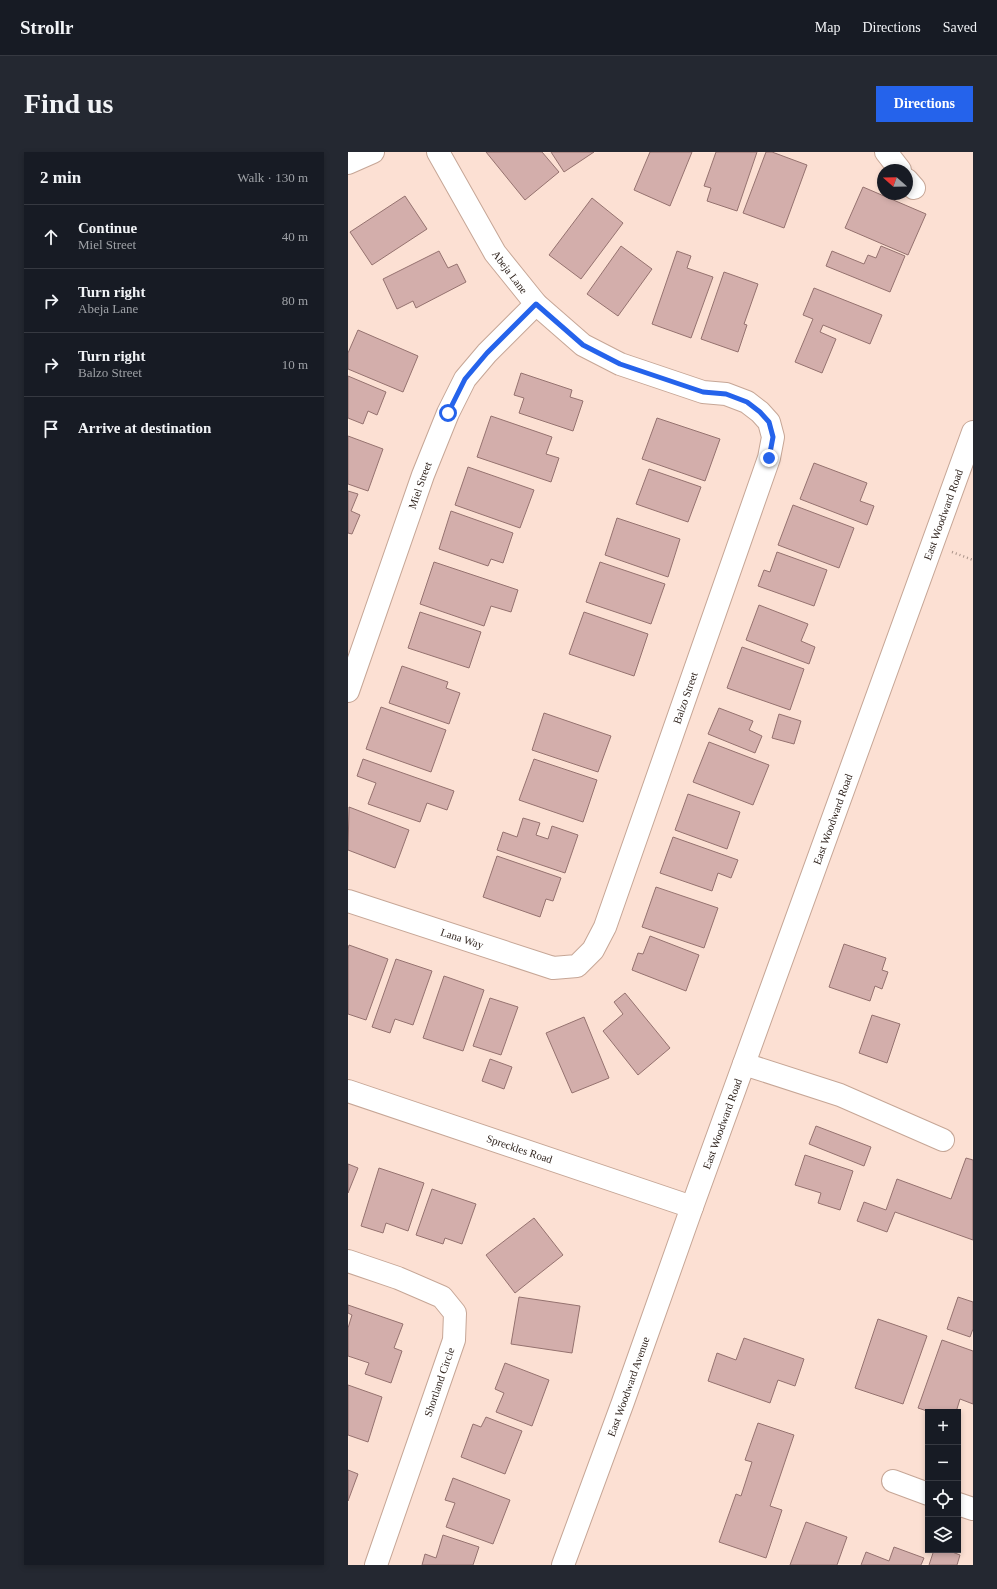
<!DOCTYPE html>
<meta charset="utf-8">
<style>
:root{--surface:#171b24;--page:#242831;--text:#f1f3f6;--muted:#9ea1a6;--line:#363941;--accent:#2563eb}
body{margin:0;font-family:Georgia,serif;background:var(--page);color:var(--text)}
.controls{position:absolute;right:12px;bottom:12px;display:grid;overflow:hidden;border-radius:0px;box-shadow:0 2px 6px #0003}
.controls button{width:36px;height:36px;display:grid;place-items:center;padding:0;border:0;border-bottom:1px solid var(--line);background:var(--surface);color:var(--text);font:20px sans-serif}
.compass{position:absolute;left:529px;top:12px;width:36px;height:36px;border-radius:50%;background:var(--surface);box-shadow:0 2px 6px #0003;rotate:290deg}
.stop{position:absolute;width:12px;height:12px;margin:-9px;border:3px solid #2563eb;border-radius:50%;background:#fff}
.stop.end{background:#2563eb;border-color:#fff;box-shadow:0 1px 4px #0008}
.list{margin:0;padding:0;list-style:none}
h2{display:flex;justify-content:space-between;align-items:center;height:52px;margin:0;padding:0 16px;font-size:17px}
h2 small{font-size:13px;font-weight:400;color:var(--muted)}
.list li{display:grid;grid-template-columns:26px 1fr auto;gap:12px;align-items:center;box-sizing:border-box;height:64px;padding:0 16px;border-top:1px solid var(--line)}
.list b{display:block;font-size:15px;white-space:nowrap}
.list p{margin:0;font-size:13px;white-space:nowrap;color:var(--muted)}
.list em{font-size:13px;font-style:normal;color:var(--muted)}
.icon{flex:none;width:22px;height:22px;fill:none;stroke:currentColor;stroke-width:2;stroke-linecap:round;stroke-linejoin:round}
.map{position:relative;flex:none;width:625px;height:1413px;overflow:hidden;border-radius:0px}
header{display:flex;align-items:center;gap:24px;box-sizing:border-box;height:56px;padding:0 20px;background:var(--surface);border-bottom:1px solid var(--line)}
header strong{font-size:19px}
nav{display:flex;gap:22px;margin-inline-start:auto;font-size:14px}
.intro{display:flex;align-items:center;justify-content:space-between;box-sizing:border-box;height:96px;padding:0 24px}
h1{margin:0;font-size:28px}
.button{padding:10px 18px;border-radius:0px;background:var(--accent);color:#fff;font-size:14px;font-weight:700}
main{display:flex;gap:24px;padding:0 24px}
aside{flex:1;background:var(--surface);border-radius:0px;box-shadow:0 2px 6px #0003}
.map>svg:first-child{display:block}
.building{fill:#d3aeab;stroke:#95726f}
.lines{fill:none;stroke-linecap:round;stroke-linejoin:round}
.minor-casing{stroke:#c6a696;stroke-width:24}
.path{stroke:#a99389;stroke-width:2.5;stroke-dasharray:1 3;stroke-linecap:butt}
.minor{stroke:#fff;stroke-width:22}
.route{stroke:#2563eb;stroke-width:5}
.labels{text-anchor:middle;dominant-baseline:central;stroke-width:4;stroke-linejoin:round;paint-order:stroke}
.street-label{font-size:11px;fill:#31251f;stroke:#fff}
</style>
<header>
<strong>Strollr</strong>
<nav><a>Map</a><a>Directions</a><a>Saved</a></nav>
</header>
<div class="intro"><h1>Find us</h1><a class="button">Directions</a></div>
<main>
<aside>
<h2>2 min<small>Walk · 130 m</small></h2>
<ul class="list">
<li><svg class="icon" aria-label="ahead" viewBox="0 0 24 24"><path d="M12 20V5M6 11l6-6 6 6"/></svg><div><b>Continue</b><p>Miel Street</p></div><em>40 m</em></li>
<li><svg class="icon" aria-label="right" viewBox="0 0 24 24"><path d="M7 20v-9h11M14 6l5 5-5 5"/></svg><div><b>Turn right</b><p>Abeja Lane</p></div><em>80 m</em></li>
<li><svg class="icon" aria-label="right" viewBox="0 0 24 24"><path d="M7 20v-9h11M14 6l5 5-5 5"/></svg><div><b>Turn right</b><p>Balzo Street</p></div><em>10 m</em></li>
<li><svg class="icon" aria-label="arrive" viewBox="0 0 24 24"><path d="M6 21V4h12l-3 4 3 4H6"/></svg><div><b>Arrive at destination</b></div></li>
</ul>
</aside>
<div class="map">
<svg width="625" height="1413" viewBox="0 0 625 1413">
<rect width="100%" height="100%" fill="#fce0d3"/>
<path class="building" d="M138,0H194L211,20L177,48Z
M203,0H246L216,20Z
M302,0H344L322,54L286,38Z
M368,0H409L389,59L359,49L363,36L356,34Z
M418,0H424L459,13L436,76L395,61Z
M515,35L578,62L560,103L497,76Z
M57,44L79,77L24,113L2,80Z
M244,46L275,71L233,127L201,103Z
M273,94L304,117L270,164L239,142Z
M533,94L557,104L542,140L478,114L484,99L516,112L520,103L528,106Z
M91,99L100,116L109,112L118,130L68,156L65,149L49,157L35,127Z
M329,99L343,104L339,116L365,125L343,186L304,172Z
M376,120L410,132L396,172L399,173L390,200L353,187Z
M466,136L534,163L522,192L475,173L472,180L488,187L474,221L447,210L465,167L455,163Z
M10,178L70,204L55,240L0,217V201Z
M173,221L224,238L222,245L235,249L225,279L171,261L176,246L166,243Z
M0,224L38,240L29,263L20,259L15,272L0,266Z
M143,264L204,285L198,302L211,306L203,330L129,305Z
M309,266L372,287L357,329L294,307Z
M0,284L35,297L20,339L0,332Z
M466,311L519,331L512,349L526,354L519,373L452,347Z
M120,315L186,338L172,376L107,353Z
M301,317L353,335L340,370L288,352Z
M0,339L10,342L3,359L12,363L4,382L0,381Z
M445,353L506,376L491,416L430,393Z
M103,359L165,381L155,411L143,407L140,414L91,397Z
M269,366L332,387L320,425L257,403Z
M429,400L479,418L466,454L410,434L416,418L422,420Z
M86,410L170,438L163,460L143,454L136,474L72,452Z
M252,410L317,432L303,472L238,450Z
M411,453L460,472L453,489L467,495L461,512L398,488Z
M72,460L133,480L121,516L60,496Z
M236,460L300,482L286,524L221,502Z
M394,495L456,517L442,558L379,536Z
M54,514L100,530L98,536L112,541L101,572L41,551Z
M33,555L98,578L83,620L18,597Z
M371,556L405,569L401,578L414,584L407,601L360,582Z
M196,561L263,584L250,620L184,598Z
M431,562L453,569L446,592L424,586Z
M361,590L421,613L405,653L345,630Z
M15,607L106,639L99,658L79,651L72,670L20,652L28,631L9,624Z
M186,607L249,628L235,670L171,648Z
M340,642L392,660L379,697L327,678Z
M1,655L61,678L47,716L0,698Z
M175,666L192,671L188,683L200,687L204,674L230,683L217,721L149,698L155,680L169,685Z
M325,685L390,708L383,726L370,721L364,739L312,721Z
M149,704L213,726L205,749L198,747L192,765L135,745Z
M308,735L370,756L356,796L294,775Z
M302,784L351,803L338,839L284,818L290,801L295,802Z
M496,792L538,806L534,818L540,820L534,837L527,834L522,849L481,835Z
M1,793L40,807L18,868L0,862V797Z
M48,807L84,819L65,873L47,867L42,881L24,875Z
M96,824L136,838L115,899L75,886Z
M277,841L322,896L290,923L255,879L275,862L266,850Z
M142,846L170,855L153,903L125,894Z
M524,863L552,872L539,911L511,901Z
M236,865L261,926L224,941L198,881Z
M142,907L164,915L156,937L134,929Z
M468,974L523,995L516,1014L461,992Z
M457,1003L505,1019L492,1058L470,1051L473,1041L447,1033Z
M618,1006L625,1008V1088L547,1060L539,1080L509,1069L516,1050L538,1058L549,1027L603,1047Z
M0,1012L10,1016L0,1041Z
M31,1016L76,1031L60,1079L38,1071L35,1081L13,1074Z
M84,1037L128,1052L114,1092L97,1086L95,1092L68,1083Z
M186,1066L215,1103L167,1141L138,1103Z
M171,1145L232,1154L224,1201L163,1192Z
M610,1145L625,1150V1177L622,1185L599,1177Z
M0,1153L55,1172L46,1196L54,1199L43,1231L17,1222L21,1211L0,1204V1176L4,1163L0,1161Z
M530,1167L579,1184L555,1252L507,1236Z
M396,1186L456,1207L447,1234L430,1228L422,1251L360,1229L369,1201L388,1208Z
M594,1188L625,1199V1252L612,1247L608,1260H582L570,1256Z
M157,1211L201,1228L184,1274L148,1260L156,1241L147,1237Z
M0,1233L34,1245L20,1290L0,1283Z
M138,1265L174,1279L157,1322L113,1305L125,1272L133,1275Z
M410,1271L446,1283L422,1354L434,1358L418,1406L371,1390L388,1342L393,1344L404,1310L397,1308Z
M0,1318L10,1322L0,1349Z
M105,1326L162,1348L145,1392L98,1375L107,1351L97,1348Z
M458,1370L499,1385L489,1413H442Z
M95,1383L131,1395L125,1413H74L77,1402L88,1406Z
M546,1395L576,1406L573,1413H513L518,1400L541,1409Z
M586,1398H599L612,1403L609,1413H581Z"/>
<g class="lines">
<g class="minor-casing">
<g id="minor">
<path d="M538,0L552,18"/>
<path d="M0,11L25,0"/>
<path d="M559,28L566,36"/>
<path id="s1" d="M0,539L75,323L100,261L117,227L139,201L188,152"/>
<path id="s2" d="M0,749L205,816L229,814L245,798L257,775L421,306L425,285L421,270L412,260L399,250L378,242L355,240L272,212L235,193L188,152L147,101L90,0"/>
<path d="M396,912L492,943L595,988"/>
<path id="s3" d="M0,939L344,1055"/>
<path d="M0,1109L50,1126L94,1145L107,1161L106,1188L28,1413"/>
<path d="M545,1329L580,1342"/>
<path d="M610,1352L625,1357"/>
<path id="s4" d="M215,1413L275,1250L344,1055L625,280"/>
</g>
</g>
<path class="path" d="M604,400L625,408"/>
<use href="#minor" class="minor"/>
</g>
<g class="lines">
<path class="route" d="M100,261L117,227L139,201L188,152L235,193L272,212L355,240L378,242L399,250L412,260L421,270L425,285L421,306"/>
</g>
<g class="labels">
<g class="street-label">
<text transform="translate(162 120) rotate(53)">Abeja Lane</text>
<text stroke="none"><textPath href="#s1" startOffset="218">Miel Street</textPath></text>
<text stroke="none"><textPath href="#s4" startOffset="1117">East Woodward Road</textPath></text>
<text stroke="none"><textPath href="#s2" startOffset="531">Balzo Street</textPath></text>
<text stroke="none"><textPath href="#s4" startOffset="793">East Woodward Road</textPath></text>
<text stroke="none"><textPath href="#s2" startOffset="120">Lana Way</textPath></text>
<text stroke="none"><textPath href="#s4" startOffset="469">East Woodward Road</textPath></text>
<text stroke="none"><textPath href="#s3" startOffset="181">Spreckles Road</textPath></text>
<text transform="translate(91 1230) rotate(-71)">Shortland Circle</text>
<text stroke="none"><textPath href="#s4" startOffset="190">East Woodward Avenue</textPath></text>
</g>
</g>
</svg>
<div class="controls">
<button>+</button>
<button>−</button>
<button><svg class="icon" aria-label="locate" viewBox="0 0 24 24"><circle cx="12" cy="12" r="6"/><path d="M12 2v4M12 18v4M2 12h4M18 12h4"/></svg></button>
<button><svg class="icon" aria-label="layers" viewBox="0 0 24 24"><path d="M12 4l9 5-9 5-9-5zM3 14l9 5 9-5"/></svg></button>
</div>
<svg class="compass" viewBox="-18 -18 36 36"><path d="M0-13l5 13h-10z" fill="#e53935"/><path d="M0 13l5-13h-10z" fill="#9ea1a6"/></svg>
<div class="stop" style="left:100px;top:261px"></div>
<div class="stop end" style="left:421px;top:306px"></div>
</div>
</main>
